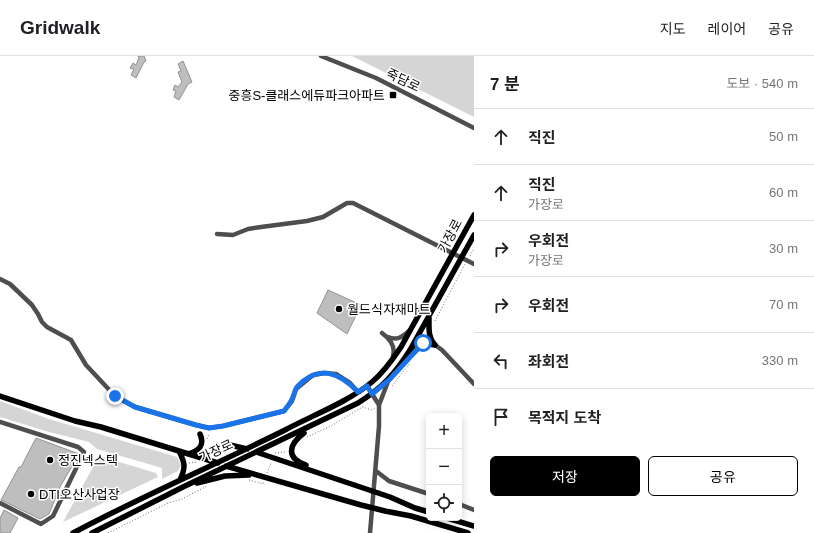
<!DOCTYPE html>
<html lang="ko">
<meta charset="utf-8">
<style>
:root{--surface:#fff;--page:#f2f2f2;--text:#202124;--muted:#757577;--line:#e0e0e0;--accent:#000}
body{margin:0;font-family:Helvetica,"Noto Sans KR",sans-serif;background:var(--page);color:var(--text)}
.controls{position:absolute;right:12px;bottom:12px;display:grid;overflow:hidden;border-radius:6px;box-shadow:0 2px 10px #0003}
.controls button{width:36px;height:36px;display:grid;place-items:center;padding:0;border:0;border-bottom:1px solid var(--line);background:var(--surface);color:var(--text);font:20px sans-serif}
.stop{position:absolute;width:12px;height:12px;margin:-9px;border:3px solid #1a73e8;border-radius:50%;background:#fff}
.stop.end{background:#1a73e8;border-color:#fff;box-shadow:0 1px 4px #0008}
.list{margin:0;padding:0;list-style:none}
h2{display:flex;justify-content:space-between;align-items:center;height:52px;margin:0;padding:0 16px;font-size:17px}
h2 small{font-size:13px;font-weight:400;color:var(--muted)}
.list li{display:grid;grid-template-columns:26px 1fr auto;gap:12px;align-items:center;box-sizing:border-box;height:56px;padding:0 16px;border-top:1px solid var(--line)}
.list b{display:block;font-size:15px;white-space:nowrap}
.list p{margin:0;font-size:13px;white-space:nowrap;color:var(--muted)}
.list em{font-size:13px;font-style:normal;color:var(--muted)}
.actions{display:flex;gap:8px;padding:12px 16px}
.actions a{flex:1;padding:9px 0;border:1px solid var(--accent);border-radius:6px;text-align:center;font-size:14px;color:var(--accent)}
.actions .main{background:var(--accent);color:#fff}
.icon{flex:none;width:22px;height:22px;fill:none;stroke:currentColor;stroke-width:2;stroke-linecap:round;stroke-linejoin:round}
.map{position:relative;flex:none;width:474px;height:477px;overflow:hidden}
header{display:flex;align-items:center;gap:24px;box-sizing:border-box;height:56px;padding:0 20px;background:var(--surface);border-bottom:1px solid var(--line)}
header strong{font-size:19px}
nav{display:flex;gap:22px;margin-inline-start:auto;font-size:14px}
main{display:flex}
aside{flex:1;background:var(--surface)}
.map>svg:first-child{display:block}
.green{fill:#d5d5d5}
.building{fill:#bebebe;stroke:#929292}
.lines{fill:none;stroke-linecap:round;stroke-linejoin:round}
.path{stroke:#707070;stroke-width:1;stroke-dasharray:1 2;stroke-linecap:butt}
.minor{stroke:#4e4e4e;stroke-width:4.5}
.major{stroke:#000;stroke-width:5.5}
.route{stroke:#1a73e8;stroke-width:5}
.poi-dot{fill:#000;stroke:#fff;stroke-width:1.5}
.labels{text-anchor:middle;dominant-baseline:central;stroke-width:3;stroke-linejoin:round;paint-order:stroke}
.street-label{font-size:13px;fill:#000;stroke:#fff}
.poi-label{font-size:13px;fill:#000;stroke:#fff;text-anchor:start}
</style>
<header>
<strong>Gridwalk</strong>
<nav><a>지도</a><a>레이어</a><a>공유</a></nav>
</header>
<main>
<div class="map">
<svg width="474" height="477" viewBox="0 0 474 477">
<rect width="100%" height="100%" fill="#fff"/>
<path class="green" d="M352,0H474V61Z
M0,345L49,363L177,401L181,409L178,415L162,423V412L97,393L89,386L49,376L0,361Z
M99,400L156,417L158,421L63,466Z"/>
<path class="building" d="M138,0H144L146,5L144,6L136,22L131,19L134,13L130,12L133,7L136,9L139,2Z
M183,5L192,26L188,28L179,44L174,41L176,35L173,34L175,29L178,31L182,26L178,16L181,15L178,8Z
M328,234L361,249L347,278L317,257Z
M36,382L79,398L60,431L49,458L40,463L1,444L19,411H21Z
M4,454L18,462L10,477H0V462Z"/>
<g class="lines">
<path class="path" d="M470,200L474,192
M435,265L465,208
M392,330L410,307
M307,381L331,370L359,353L363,351L371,354L375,352
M207,383L209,378
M275,397L286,396
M189,407L198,406
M267,417L271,407
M249,424L263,428L264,425
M108,477L168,447L182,443L207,430"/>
<path class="minor" d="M321,0L376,22L474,72
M217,178L233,179L248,173L261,171L307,165L323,161L347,147H353L474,208
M0,223L10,228L32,249L38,258L42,266L47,271L71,284L86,309L115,340L135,351L196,369L209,372L223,370L284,355L292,345L296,333L313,319L325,317L336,318L350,327L358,336
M382,277C390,283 396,290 393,300
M388,281C397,285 402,281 409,275
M435,289L442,294L474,328
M367,330L379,349V370L370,477
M379,349L389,323
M0,366L78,391L84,396L53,460L41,468L0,447
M376,415L389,425L429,438
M459,448L474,454"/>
<path class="major" d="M429,262C429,272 428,282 435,289
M407,303L423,287L435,289
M0,340L75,365L101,371L218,407
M304,377C288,389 286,402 306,409
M230,389L247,393
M179,395C185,407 186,411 180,424
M256,396L390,441L415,452L429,456
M188,398C199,395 205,389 200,378
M226,410L361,449L385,455L411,460L468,477
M197,427L225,420L249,419
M447,462L474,470
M73,477C142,440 215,409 285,374C313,359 348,346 372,326C384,316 393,303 401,291L474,159
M92,477L183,431L358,347C382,332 395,318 410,294L474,179"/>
</g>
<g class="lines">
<path class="route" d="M115,340L135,351L196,369L209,372L223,370L284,355C286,352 289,349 291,345C294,341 294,335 297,331C318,308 339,316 358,336L367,330L372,338L390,323L423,287"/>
</g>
<g class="poi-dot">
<rect x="389" y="35" width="8" height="8" rx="2"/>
<circle cx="339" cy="253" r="4"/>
<circle cx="50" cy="404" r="4"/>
<circle cx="31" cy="438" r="4"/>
</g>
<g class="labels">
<g class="street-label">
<text transform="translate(403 24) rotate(26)">죽담로</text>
<text transform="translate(450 180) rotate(-62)">가장로</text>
<text transform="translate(216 395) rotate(-25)">가장로</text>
</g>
<g class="poi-label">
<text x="385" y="39" text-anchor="end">중흥S-클래스에듀파크아파트</text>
<text x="347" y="253">월드식자재마트</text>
<text x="58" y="404">정진넥스텍</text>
<text x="39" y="438">DTI오산사업장</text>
</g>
</g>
</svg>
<div class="controls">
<button>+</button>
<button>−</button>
<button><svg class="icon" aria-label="locate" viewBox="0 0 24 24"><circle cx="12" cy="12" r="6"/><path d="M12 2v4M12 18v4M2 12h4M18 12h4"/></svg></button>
</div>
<div class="stop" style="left:423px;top:287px"></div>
<div class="stop end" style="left:115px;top:340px"></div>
</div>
<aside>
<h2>7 분<small>도보 · 540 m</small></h2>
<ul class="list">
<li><svg class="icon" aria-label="ahead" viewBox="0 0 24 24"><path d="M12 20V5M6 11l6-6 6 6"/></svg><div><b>직진</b></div><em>50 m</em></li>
<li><svg class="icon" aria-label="ahead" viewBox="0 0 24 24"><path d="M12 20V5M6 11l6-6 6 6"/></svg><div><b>직진</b><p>가장로</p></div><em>60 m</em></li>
<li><svg class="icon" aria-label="right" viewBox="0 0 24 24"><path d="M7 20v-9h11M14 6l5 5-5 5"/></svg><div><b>우회전</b><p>가장로</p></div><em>30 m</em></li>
<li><svg class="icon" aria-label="right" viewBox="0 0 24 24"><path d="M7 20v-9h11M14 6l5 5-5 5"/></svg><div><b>우회전</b></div><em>70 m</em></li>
<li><svg class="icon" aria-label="left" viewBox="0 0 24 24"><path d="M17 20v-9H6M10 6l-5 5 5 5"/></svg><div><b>좌회전</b></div><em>330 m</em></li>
<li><svg class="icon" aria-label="arrive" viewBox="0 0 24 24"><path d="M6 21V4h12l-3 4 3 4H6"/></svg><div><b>목적지 도착</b></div></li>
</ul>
<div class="actions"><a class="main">저장</a><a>공유</a></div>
</aside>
</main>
